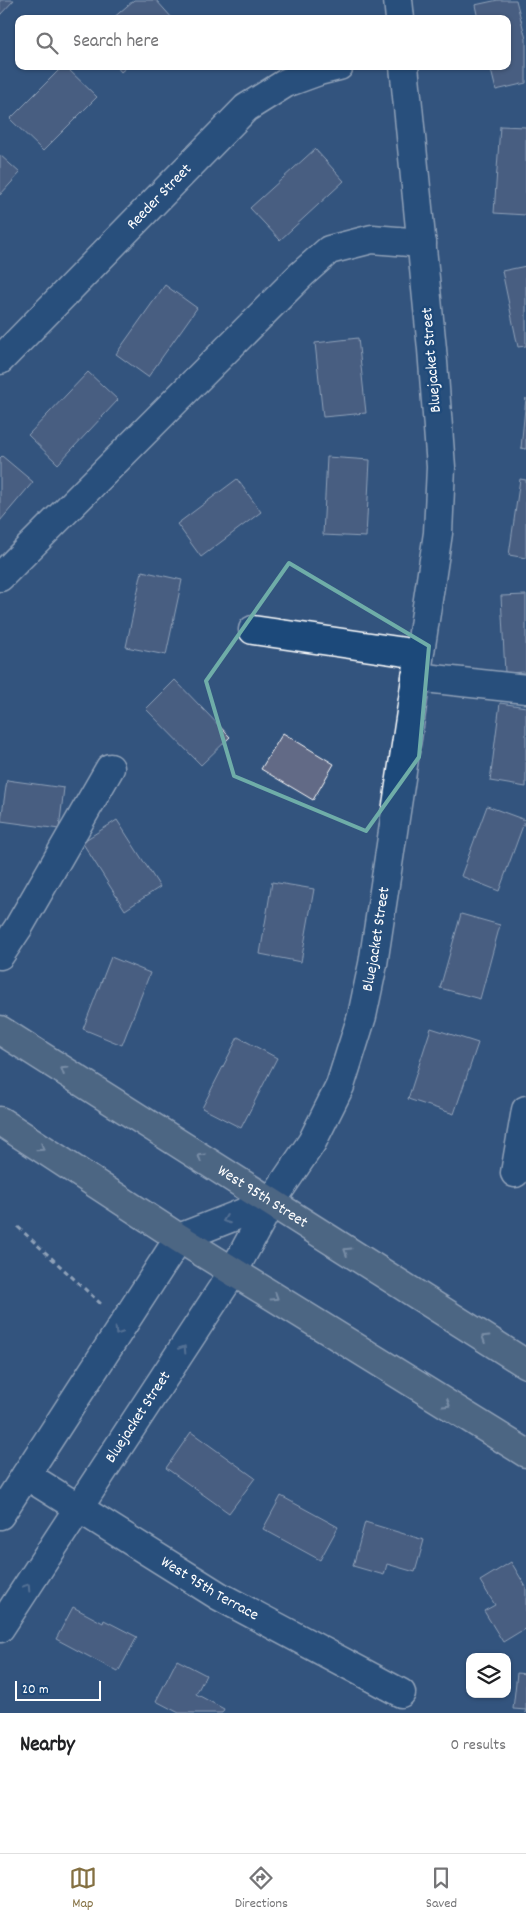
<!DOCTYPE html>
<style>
:root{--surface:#fff;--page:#f6f6f6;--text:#202124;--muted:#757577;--line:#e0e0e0;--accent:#847042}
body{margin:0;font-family:Dekko,sans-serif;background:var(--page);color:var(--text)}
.controls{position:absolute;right:15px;bottom:15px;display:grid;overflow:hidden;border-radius:10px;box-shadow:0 1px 4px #0004}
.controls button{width:45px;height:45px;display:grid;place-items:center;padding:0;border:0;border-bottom:1px solid var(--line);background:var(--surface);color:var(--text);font:25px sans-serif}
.scale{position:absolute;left:15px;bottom:12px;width:86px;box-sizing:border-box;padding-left:5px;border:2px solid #fff;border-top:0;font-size:14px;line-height:18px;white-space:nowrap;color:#fff;-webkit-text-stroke:4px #1f4a7a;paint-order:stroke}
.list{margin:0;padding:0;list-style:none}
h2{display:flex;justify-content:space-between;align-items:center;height:65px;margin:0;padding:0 20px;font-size:21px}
h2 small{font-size:16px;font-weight:400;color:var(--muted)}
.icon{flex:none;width:28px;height:28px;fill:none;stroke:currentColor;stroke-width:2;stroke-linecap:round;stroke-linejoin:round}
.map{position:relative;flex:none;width:526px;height:1713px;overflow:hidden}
.search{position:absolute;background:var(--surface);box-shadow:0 1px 4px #0004;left:15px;right:15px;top:15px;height:55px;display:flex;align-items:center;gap:12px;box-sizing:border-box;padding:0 18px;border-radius:10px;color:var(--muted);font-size:19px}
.sheet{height:140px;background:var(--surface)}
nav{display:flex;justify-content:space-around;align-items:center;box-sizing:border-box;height:70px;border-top:1px solid var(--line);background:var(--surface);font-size:14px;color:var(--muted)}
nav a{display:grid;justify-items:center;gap:2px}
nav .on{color:var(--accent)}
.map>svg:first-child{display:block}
.building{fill:#626a86;stroke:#fff}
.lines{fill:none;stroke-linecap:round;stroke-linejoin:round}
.minor-casing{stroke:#fff;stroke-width:31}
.major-casing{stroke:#fff;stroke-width:31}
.path{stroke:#fff;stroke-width:3;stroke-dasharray:5 4;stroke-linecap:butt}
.minor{stroke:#1f4a7a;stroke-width:28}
.major{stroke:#6c7d8b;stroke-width:28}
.oneway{stroke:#ccd2d6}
.oneway2{stroke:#7992af}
.marked{fill:none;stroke:#6fada8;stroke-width:4;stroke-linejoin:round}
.labels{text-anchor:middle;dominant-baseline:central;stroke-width:5;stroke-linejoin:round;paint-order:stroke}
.street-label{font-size:16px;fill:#fff;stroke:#1f4a7a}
</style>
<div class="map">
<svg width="526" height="1713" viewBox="0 0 526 1713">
<rect width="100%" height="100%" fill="#33547e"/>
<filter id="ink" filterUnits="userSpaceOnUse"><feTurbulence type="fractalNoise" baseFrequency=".02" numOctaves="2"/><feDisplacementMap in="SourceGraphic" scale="10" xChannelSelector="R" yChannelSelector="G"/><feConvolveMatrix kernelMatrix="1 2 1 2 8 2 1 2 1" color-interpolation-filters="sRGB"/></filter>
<g filter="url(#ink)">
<path class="building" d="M0,0H14L0,15Z
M134,0H156L173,19H112Z
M498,0H516L526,39V83L496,90L490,66H507V19H478L475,5Z
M63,66H65L97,97L43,151L10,119Z
M116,66H128L121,72Z
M500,126L526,127V215L494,213Z
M315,149L344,181L280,240L250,208Z
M0,155L20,173L0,195Z
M526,266V346L518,347L502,271Z
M165,285L197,308L148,377L116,354Z
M358,338L366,413L323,417L315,343Z
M88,372L118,400L58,464L28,435Z
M526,398V449L521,448Z
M2,456L33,482L0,521V458Z
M327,457L370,460L366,537L323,535Z
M237,479L261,512L201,557L177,524Z
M520,479L526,480V558L509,555Z
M142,571L182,580L166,655L126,647Z
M526,595V672L505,673L501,596Z
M175,680L230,737L201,765L146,709Z
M500,703L526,707V787L490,781Z
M283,733L334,764L313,800L261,769Z
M7,780L64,788L59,829L1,821Z
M487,806L525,820L499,891L461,876Z
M117,820L160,887L125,910L82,842Z
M272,882L314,889L301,962L260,954Z
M461,914L500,925L480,999L440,988Z
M111,957L150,973L122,1045L83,1029Z
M431,1028L478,1043L454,1114L408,1099Z
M238,1037L277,1058L241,1128L202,1108Z
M191,1432L255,1478L229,1513L166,1468Z
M281,1496L338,1527L320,1560L263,1529Z
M365,1522L424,1540L415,1572L387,1564L384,1575L353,1566Z
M511,1562L526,1587V1628L503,1642L484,1611L495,1605L480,1581Z
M73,1607L103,1623L104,1620L137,1637L118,1672L56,1639Z
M177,1660L206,1675L196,1694L224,1709L222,1713H179L156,1701Z
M517,1673L526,1674V1713V1710L513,1709Z"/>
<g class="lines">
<g class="minor-casing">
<g id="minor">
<path d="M398,0L400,19"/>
<path id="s1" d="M0,360L246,108L286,83L319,71L339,66"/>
<path d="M0,577L302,274L329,250L372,239L422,243"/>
<path d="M253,630L419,654"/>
<path d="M416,677L526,689"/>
<path d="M0,955L18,928L110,768"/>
<path d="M515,1173L526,1110"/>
<path id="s2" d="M26,1475L219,1596L401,1693"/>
<path d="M0,1515L179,1238L271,1202"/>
<path id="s3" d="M0,1628L233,1272L271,1202L312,1142L340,1086L362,1016L373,964L438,533L441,467L432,349L404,66"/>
</g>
</g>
<g class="major-casing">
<g id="major">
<path id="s4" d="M0,1030L526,1364"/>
<path d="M0,1121L179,1238L526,1453"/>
</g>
</g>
<path class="path" d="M18,1227L101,1304"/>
<use href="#minor" class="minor"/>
<use href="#major" class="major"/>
</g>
<defs><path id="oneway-chevron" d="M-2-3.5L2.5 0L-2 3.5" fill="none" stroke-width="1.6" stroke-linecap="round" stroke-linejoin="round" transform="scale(1.25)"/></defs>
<g class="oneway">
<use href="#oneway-chevron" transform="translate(64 1070) rotate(-148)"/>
<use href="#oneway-chevron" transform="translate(41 1148) rotate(33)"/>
<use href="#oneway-chevron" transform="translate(201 1157) rotate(-148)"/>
<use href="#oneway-chevron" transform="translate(347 1251) rotate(-148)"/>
<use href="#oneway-chevron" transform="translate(275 1297) rotate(32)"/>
<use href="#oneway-chevron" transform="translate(485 1338) rotate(-148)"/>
<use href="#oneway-chevron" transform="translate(447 1404) rotate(32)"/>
</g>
<g class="oneway2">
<use href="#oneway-chevron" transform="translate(226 1220) rotate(159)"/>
<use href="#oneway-chevron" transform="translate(118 1332) rotate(123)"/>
<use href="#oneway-chevron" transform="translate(183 1349) rotate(-57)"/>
<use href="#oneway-chevron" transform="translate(27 1587) rotate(-57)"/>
</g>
</g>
<path d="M0 0H526V1713H0ZM289,563L429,646L419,757L366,831L234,776L206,681Z" fill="#33547e" fill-opacity=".55" fill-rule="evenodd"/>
<path class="marked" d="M289,563L429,646L419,757L366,831L234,776L206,681Z"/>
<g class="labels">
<g class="street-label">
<text stroke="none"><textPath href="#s1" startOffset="228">Reeder Street</textPath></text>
<text transform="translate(432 360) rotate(-95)">Bluejacket Street</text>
<text stroke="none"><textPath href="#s3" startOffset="792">Bluejacket Street</textPath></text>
<text stroke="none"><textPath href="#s4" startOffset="311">West 95th Street</textPath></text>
<text stroke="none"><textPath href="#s3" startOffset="252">Bluejacket Street</textPath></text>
<text stroke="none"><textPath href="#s2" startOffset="216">West 95th Terrace</textPath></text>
</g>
</g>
</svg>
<div class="controls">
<button><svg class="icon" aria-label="layers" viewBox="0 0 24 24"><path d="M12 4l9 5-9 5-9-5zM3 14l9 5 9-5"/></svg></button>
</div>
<div class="scale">20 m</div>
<div class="search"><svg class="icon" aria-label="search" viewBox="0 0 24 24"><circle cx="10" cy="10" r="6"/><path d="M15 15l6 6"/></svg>Search here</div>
</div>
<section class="sheet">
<h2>Nearby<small>0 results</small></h2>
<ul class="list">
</ul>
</section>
<nav>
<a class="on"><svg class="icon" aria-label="map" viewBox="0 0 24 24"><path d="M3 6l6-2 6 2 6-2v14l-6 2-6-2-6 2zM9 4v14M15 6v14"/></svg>Map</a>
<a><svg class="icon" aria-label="directions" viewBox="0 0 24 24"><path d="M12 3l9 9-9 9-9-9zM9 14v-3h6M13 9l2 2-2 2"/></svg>Directions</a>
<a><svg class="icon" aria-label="saved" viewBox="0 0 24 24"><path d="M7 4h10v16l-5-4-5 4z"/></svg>Saved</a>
</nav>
